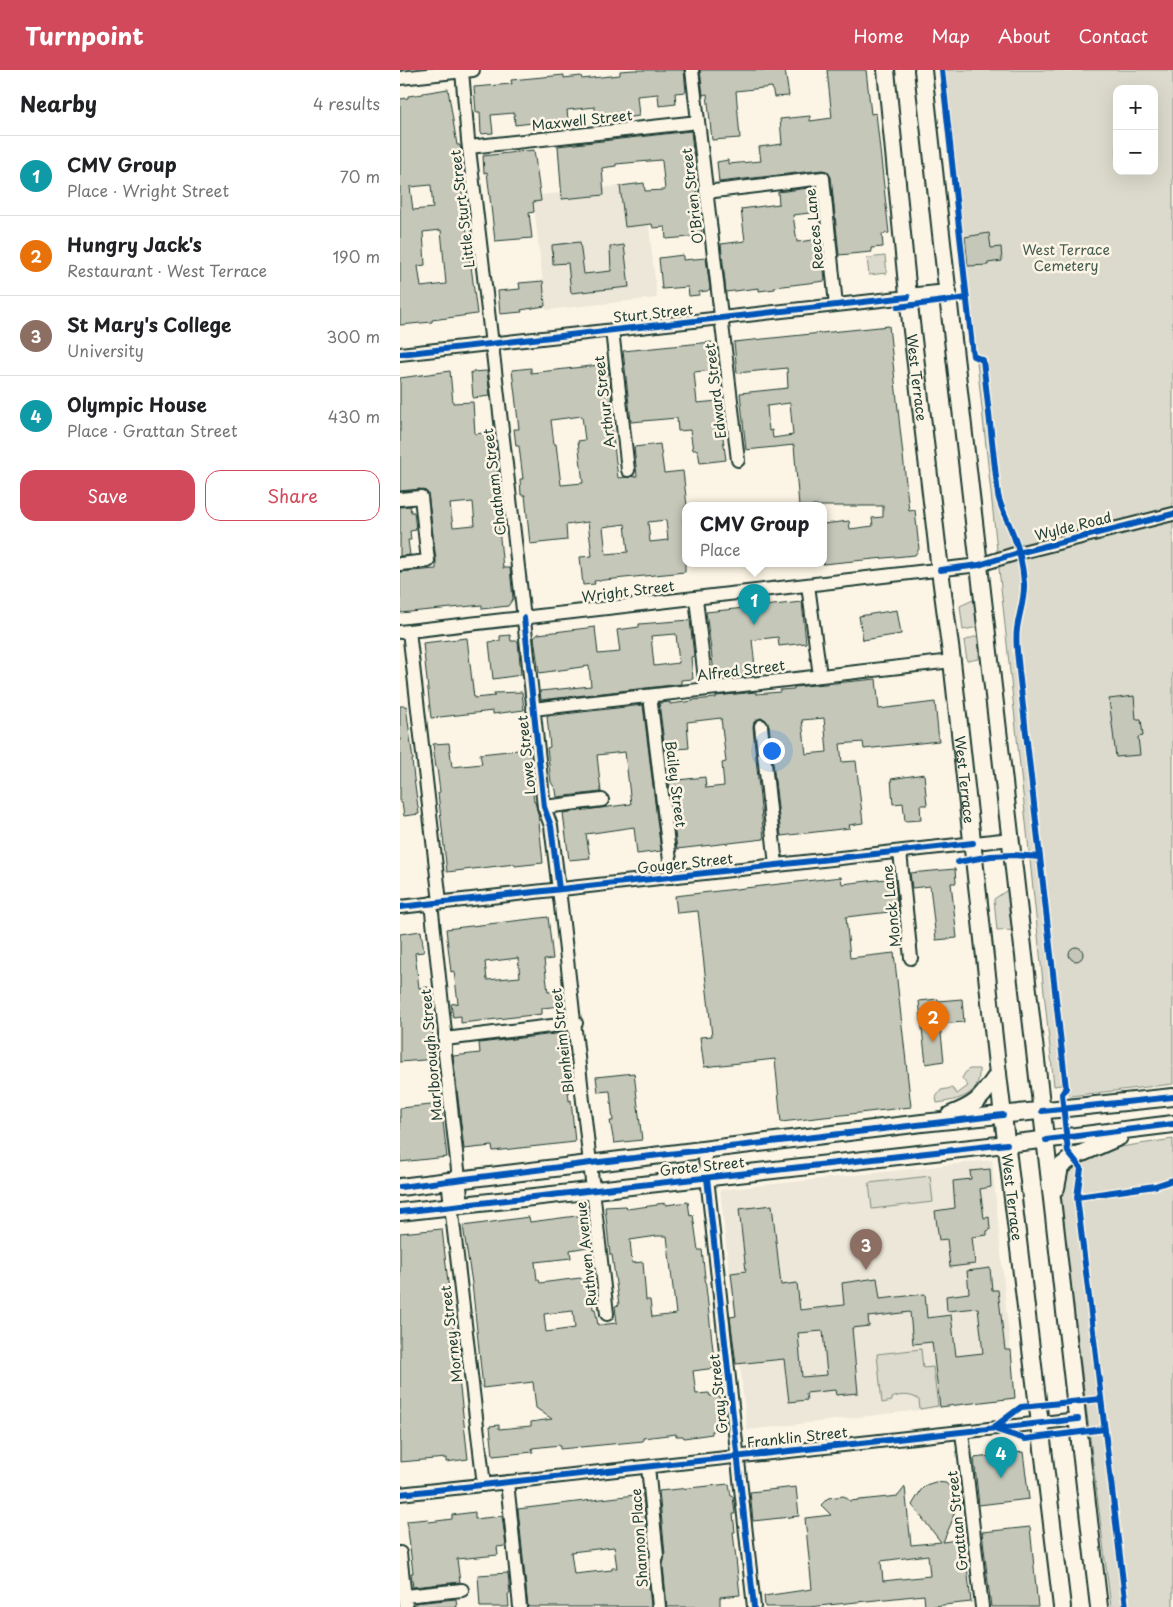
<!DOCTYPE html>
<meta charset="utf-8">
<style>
:root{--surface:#fff;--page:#f2f2f2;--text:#202124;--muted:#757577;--line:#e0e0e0;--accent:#d1495b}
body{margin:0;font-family:"Playpen Sans",sans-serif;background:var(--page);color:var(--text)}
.controls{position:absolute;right:15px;top:15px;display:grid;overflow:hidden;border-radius:10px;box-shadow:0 5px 20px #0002}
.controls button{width:45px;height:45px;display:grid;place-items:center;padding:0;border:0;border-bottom:1px solid var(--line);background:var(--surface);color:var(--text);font:25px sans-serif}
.you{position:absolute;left:371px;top:680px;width:18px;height:18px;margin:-12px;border:4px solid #fff;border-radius:50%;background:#1a73e8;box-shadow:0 0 0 8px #1a73e833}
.badge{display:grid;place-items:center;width:32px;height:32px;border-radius:50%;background:var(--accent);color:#fff;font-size:16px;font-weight:700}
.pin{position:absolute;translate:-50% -41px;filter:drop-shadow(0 1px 2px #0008)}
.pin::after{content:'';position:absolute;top:26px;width:18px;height:15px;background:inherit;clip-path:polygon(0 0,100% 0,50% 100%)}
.popup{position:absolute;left:282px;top:432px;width:145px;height:65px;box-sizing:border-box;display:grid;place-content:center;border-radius:10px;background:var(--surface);filter:drop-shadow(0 1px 4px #0005);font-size:16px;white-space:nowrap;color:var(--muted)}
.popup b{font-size:19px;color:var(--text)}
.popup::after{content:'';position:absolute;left:50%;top:100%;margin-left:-10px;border:10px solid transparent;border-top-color:var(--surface)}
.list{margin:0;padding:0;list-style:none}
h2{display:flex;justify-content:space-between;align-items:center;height:65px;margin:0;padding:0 20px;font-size:21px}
h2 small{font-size:16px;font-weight:400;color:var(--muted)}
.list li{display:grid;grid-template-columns:32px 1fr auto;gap:15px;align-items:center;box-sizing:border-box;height:80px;padding:0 20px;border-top:1px solid var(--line)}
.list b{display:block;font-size:19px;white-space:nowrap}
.list p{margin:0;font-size:16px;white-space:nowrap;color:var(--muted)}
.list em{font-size:16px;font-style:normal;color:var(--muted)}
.actions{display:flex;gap:10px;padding:15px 20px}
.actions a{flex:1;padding:11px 0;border:1px solid var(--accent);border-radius:15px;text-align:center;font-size:18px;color:var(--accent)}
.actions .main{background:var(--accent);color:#fff}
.map{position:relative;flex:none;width:773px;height:1537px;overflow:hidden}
header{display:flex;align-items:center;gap:30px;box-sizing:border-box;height:70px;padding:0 25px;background:var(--accent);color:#fff}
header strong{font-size:24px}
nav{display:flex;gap:28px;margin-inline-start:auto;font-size:18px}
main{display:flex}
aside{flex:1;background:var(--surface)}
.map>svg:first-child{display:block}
.built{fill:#ece7d8}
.green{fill:#dcdacc;stroke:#7e8c80;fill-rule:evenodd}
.building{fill:#c5c7b9;stroke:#1f3d34;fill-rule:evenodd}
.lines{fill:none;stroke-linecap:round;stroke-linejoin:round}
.minor-casing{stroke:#1f3d34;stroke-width:16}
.major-casing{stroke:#1f3d34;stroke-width:20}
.minor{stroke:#fcf5e5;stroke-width:12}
.major{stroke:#fcf5e5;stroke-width:16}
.cycleway-casing{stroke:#fcf5e5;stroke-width:9}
.cycleway{stroke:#0057b8;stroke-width:6}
.labels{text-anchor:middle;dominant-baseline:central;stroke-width:5;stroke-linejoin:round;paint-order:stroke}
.street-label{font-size:14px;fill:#1f3d34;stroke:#fcf5e5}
.park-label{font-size:14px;fill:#455c52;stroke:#fcf5e5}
</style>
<header>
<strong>Turnpoint</strong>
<nav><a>Home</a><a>Map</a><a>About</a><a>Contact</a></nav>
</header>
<main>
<aside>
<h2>Nearby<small>4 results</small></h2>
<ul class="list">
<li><span class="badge" style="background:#0f9aa8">1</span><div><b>CMV Group</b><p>Place · Wright Street</p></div><em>70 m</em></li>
<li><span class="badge" style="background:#e8710a">2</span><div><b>Hungry Jack's</b><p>Restaurant · West Terrace</p></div><em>190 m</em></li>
<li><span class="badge" style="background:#8d6e63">3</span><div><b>St Mary's College</b><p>University</p></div><em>300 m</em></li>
<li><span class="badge" style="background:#0f9aa8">4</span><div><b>Olympic House</b><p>Place · Grattan Street</p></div><em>430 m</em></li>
</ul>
<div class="actions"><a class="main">Save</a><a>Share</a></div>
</aside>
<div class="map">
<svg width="773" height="1537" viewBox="0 0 773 1537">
<rect width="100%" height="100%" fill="#fcf5e5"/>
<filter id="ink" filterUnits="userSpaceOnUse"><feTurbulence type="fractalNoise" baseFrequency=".02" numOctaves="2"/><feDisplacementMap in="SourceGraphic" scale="10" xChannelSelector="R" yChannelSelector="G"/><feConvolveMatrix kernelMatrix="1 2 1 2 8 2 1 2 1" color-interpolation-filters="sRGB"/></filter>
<g filter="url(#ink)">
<path class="built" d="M244,113L257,228L146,240L133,126Z
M592,1090L615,1329L347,1360L320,1120Z"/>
<path class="green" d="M546,0H773V1014L670,1026L661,1015L654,1016ZM717,19H754V101H717Z
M485,186L487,203L469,205L467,188Z
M573,530L576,537L578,557L563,560L560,536Z
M579,565V589L567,591L564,571Z
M609,819L613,860L597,861L594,829Z
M569,999H579C581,1026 558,1030 537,1033L536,1027L541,1020L552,1018L557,1024L568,1016L562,1008L565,1003Z
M773,1069V1537H711L659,1119L671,1096L707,1079Z
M530,1106L533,1132L472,1139L469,1113Z
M521,1279L523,1298L533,1297L538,1336L520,1339L519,1330C512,1324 500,1324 492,1328V1331L482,1333L477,1284Z"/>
<path class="building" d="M234,0H284L286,22L275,23L276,34L259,36L258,24L237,26L239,46L225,48V45L196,48L195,37L167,40L168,49L115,55L114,43L91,45L93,63L81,64L80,42H76L74,17L112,14L111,10L164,5V8L181,6L182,9L220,5V1Z
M300,0H385L389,26L374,27L372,17L336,21L340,68L312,70L307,24L303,25Z
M427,0H466L471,44L476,43L489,163L482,164L483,177L471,178L472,182L439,185L431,107L427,101L422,100L319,112L317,92L328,90V94L361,91L359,77L382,74L380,49L410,46V51L432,48Z
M48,19L57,75H60L62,99H59L77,244L32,250V252L0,255V29L8,28V26L23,24V23ZM31,115L33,138L13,140L10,117ZM41,160L46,214L21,217L18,196L25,195L23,162Z
M291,61L294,89H289L291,117H296L299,156L301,155L302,166L266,169L265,157L253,158L252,154L225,157L220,116L244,113L245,121L265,120L262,91L261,90L216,94V96L202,98L204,125L162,129L158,76Z
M134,80L141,131L133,132L134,142L129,143L132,168L95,171L87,102L84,103L83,86Z
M416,117L418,142L393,145L397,172L421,169L425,211L375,217V219L359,221V218L326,222L321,174L345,171L341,139L379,134L378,122Z
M589,163L591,178L601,177L602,191L588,193V195L568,196L565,167Z
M180,172L184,204L211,201L210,177L224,175L229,217L171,223L168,193L153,194L152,175Z
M283,185V190L306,188L310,219L307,221L299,222V225L289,226L288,217L262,219L259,188Z
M143,211L145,236L121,240L122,242L100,244L98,221L120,219L119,213Z
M489,256L509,441L515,440L519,479L515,485L423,494V454L449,451L450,459L473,456L472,448L483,447V436H399L394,375L346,380L340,323L388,318L387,298L337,303L334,272ZM390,333L393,365L373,368L372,360L369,361L367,336Z
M312,272L315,300L294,302L297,333L318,331L326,390L300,393L298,380H293L290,360L278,361L277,348L231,352L223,281Z
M208,294L213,343H210L218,408L237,406L234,377L260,374L264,403L283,401L287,436H285V447L283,448L285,469V502L194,511L195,514L183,515L180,487L192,486L188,452L166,455L167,470L130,474L125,425H121L120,409H123L119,376H116L114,359H119L112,300L131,298V303ZM182,346L185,370L178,371L183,413L161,415L156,374H154L151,350ZM266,450L268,470L250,472L248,452ZM225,454L228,482L206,484L203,457Z
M50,301L53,333L73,332L75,364L90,362L92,375H95L101,428L100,429L102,448L98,449L103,498H110L113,529L108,536L82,539V535L0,543V502L36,499V490L28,423L21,419L0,421V308ZM73,432L75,455L53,457L50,434Z
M87,301L90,326L73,328L71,302Z
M10,436L11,442H14L16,460L10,461L11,470H8L10,485L0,486V437Z
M402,532L406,573L379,576L378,567L352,570L356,605L315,610L306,542Z
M497,540L501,564L463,570L459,546Z
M290,550L294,586L291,587L293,609L281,610V614L141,630L140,621L191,616L189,596L139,603L134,568L138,564L195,557L198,584L220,582L217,560L239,557V554ZM276,564L279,593L254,596L251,566Z
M110,565L111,571H118L121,605L93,609L89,572L100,571V566Z
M67,568L74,628L95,626L94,623L122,622L124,640L93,644V641L31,648L23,573Z
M476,609L479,639L535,632L539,671L464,679L463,672L440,674L442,692L456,691L463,753L449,755L450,758L381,766L369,655L365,649L360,648L354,652L353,657L364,769L277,779L269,711L305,707L306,718L324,716L322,693L326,692L321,648L287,652L289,678L265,680L259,633L270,632V634L293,631V630L316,628V626L356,622V624L380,622V620L394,619V617ZM424,648L427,682L406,684L402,650Z
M734,626L736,649H741L743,666L738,667L740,685L716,687L709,629Z
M243,635L261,781L237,784L234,757L186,764L190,788L169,790L163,743L231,734L225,682L197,685L201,722L157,727L156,720L151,712L147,678L150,677L147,646Z
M0,636H6L13,690H12L14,709L19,744L4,746L2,733H0Z
M49,673L52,697L82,694L80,684L128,679L134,732H135L138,743L143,793L115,796V794L47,802L38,723L40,722L37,698H36L33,674Z
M524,704L527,735H520L521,750L505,751L503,733L493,734L491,709Z
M555,799L556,813H551L557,868L536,870L530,816L512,818L510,803Z
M441,807L442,814L494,808L498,841L446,847L450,888L494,883L511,1037L381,1052L375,989L304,997L300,967L312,966L298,841L277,843L275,826Z
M148,847L153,889L144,890L148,922L159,921L161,936L142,938V944L61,953V946L53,947L51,934L58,933L54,901L51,902L46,859ZM118,888L120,907L87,910L85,892Z
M21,861L24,882L15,883L19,918L28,917L35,989L0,992V864Z
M669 884a7 7 0 1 1 14 0a7 7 0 1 1-14 0Z
M538,929V931L562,929L564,952L540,954L544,991L526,994L519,931Z
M163,963L166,987L165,988L169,1031L171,1030L175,1072L93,1081L92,1076L64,1079L53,986L80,983L79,973Z
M234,1003L242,1070L214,1073L210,1051H213L210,1021L198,1022L196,1007Z
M41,1034L47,1087L0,1092V1038Z
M590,1099L591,1117L580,1119L584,1148L589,1147L590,1160L587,1161V1165L572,1167L575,1194L550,1197L547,1169L539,1170L535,1141L555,1138L553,1111L571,1109L570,1101Z
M288,1132L290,1146L293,1145L298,1180H302L315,1298L293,1301L296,1324L309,1323L310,1326L319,1325L323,1359L312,1361V1364L284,1368L283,1366H276V1364L243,1368V1371L160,1379V1375L132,1378L133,1382L93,1386L90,1356L99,1355V1359L131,1356V1352L152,1349L136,1338L133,1312L83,1318L72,1213L63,1156L129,1147L130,1152L184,1145L188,1177L170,1180L171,1188L135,1192L137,1210H139L140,1213L180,1208L184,1211L190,1210L193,1239H195L198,1255L217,1253L215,1236L219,1235L212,1185H210L205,1137L226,1136L227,1139L257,1135V1134L266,1133V1135ZM257,1166H267L276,1244L252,1247L250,1230H246L243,1192L232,1193L230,1170ZM173,1241L175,1258L146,1262L144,1244Z
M372,1135L381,1215L397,1213L400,1240L444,1235L442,1213L477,1208L480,1229L525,1224L527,1248L551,1245L556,1286L583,1283L578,1238L547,1241L546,1226L569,1223L567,1201L590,1198L592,1220H598L605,1280H611L615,1328L540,1337L532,1272L513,1274L510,1242L468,1247L469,1256L452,1258L458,1323L436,1325L435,1320L406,1323L407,1330L389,1332L384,1289L336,1294L330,1247L336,1246L331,1203L346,1201L339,1139ZM423,1261L427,1305L402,1307L398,1263Z
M42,1159L68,1389L46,1392V1388L0,1392V1163Z
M623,1382L629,1429L579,1435L574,1388Z
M535,1412L546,1413L555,1423L557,1429V1436L553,1446V1449L543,1472L564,1469L571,1532L525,1537L524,1525L409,1537H365L364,1526L412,1519L405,1448L431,1445L421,1435L428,1428L444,1426L450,1431L498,1426L505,1417L511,1475L541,1472L512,1435L521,1420L526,1415ZM528,1485L530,1506L483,1511L481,1491Z
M329,1414L331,1426H333L335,1444H333L335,1462H333L340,1525L320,1527V1537H267L263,1495L265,1485L259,1421Z
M396,1417L399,1446L353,1451L350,1422Z
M243,1424L249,1485L247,1495L251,1537H128L118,1439ZM214,1477L217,1498H212V1500L174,1504L171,1482Z
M75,1442V1449L102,1446L106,1476L97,1477L98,1485L57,1489L60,1512L13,1517L11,1503H13L7,1451L28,1449L29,1452L52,1449V1445Z
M630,1457L638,1537H591L582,1462Z
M108,1503L110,1524H108L109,1537H80L78,1505Z
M56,1529L57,1537H15V1533Z"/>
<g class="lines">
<g class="minor-casing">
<path id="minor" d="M292,0L338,390
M62,1L68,70L122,531L144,737L151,756L161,836L207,1244
M0,8L73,0
M69,77L298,52
M306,122L423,108L436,235
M212,260L228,400
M0,284L508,227
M0,429L21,427L28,491L0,494
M408,515L420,606
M296,528L306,619
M9,561L40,832
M0,562L579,495L618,483L773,444
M250,626L272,807
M133,639L552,591
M361,656L376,795
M144,737L202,730
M500,782L511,888
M31,833L45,962V984L62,1135
M0,837L611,769
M45,969L176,953
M304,1080L354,1537
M48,1110L84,1415
M562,1362L582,1537
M248,1397L257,1486L255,1494L259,1537
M107,1412L120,1537
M0,1424L678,1349
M0,1483L6,1537
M5,1526L62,1520"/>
</g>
<g class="major-casing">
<g id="major">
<path id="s1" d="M486,0L509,235L540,500L552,591L598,1004L662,1537"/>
<path d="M523,0L545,200L699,1537"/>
<path d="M508,227L548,223"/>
<path d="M550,1045C579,1034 581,1028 598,1004"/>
<path d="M0,1117L522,1053L773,1027"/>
<path d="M656,1118L660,1097L673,1087L719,1067"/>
<path d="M0,1142L668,1067L773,1054"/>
</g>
</g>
<use href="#minor" class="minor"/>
<use href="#major" class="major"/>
<g class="cycleway-casing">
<path id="cycleway" d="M542,0L573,286L583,290L598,425C601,439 608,451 613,464C619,479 623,498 624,513C625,529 619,543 617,559C615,573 618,587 619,601L666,1018L662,1024L668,1082L681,1098L677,1127L726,1537
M498,237L567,228
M0,284L508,227
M540,500L579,495L618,483L773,444
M124,548L144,737L151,756L159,819
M558,792L591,786L613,785L640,787
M0,837L573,773
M642,1041L773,1027
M646,1070L773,1054
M307,1108L354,1537
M0,1117L191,1093L603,1045
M677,1127L755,1116L773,1110
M0,1142L607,1074
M593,1358L621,1337L701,1329
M597,1360L625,1369L705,1359
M0,1424L678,1349"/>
</g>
<use href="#cycleway" class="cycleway"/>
</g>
</g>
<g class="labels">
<g class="street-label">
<text transform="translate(182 50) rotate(-6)">Maxwell Street</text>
<text transform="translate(292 126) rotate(-97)">O'Brien Street</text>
<text transform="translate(62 139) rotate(-97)">Little Sturt Street</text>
<text transform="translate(414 159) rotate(-96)">Reeces Lane</text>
<text transform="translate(253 243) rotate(-6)">Sturt Street</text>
<text stroke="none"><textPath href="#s1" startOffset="309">West Terrace</textPath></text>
<text transform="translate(315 321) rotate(-97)">Edward Street</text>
<text transform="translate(204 332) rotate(-97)">Arthur Street</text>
<text transform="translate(94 412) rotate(-97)">Chatham Street</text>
<text transform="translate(673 456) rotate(-14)">Wylde Road</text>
<text transform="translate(228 521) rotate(-7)">Wright Street</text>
<text transform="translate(341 600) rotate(-7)">Alfred Street</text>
<text transform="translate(126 685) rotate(-96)">Lowe Street</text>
<text stroke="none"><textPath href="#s1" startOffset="714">West Terrace</textPath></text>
<text transform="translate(276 714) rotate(83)">Bailey Street</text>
<text transform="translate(285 793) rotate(-6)">Gouger Street</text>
<text transform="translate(491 836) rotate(-96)">Monck Lane</text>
<text transform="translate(162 971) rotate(-97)">Blenheim Street</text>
<text transform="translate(31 985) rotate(-95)">Marlborough Street</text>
<text transform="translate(302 1096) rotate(-6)">Grote Street</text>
<text stroke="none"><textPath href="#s1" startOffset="1134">West Terrace</textPath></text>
<text transform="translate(186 1184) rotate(-96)">Ruthven Avenue</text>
<text transform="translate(51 1264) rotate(-97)">Morney Street</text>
<text transform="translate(318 1324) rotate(-96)">Gray Street</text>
<text transform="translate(397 1367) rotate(-6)">Franklin Street</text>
<text transform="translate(557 1451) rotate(-96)">Grattan Street</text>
<text transform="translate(239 1468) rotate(-94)">Shannon Place</text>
</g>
<g class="park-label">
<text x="666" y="179">West Terrace<tspan x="666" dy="16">Cemetery</tspan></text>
</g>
</g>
</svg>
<div class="controls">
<button>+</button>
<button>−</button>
</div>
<div class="you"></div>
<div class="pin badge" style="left:354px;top:555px;background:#0f9aa8">1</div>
<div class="popup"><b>CMV Group</b>Place</div>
<div class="pin badge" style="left:533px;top:972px;background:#e8710a">2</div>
<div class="pin badge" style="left:466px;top:1200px;background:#8d6e63">3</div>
<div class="pin badge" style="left:601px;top:1408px;background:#0f9aa8">4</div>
</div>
</main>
